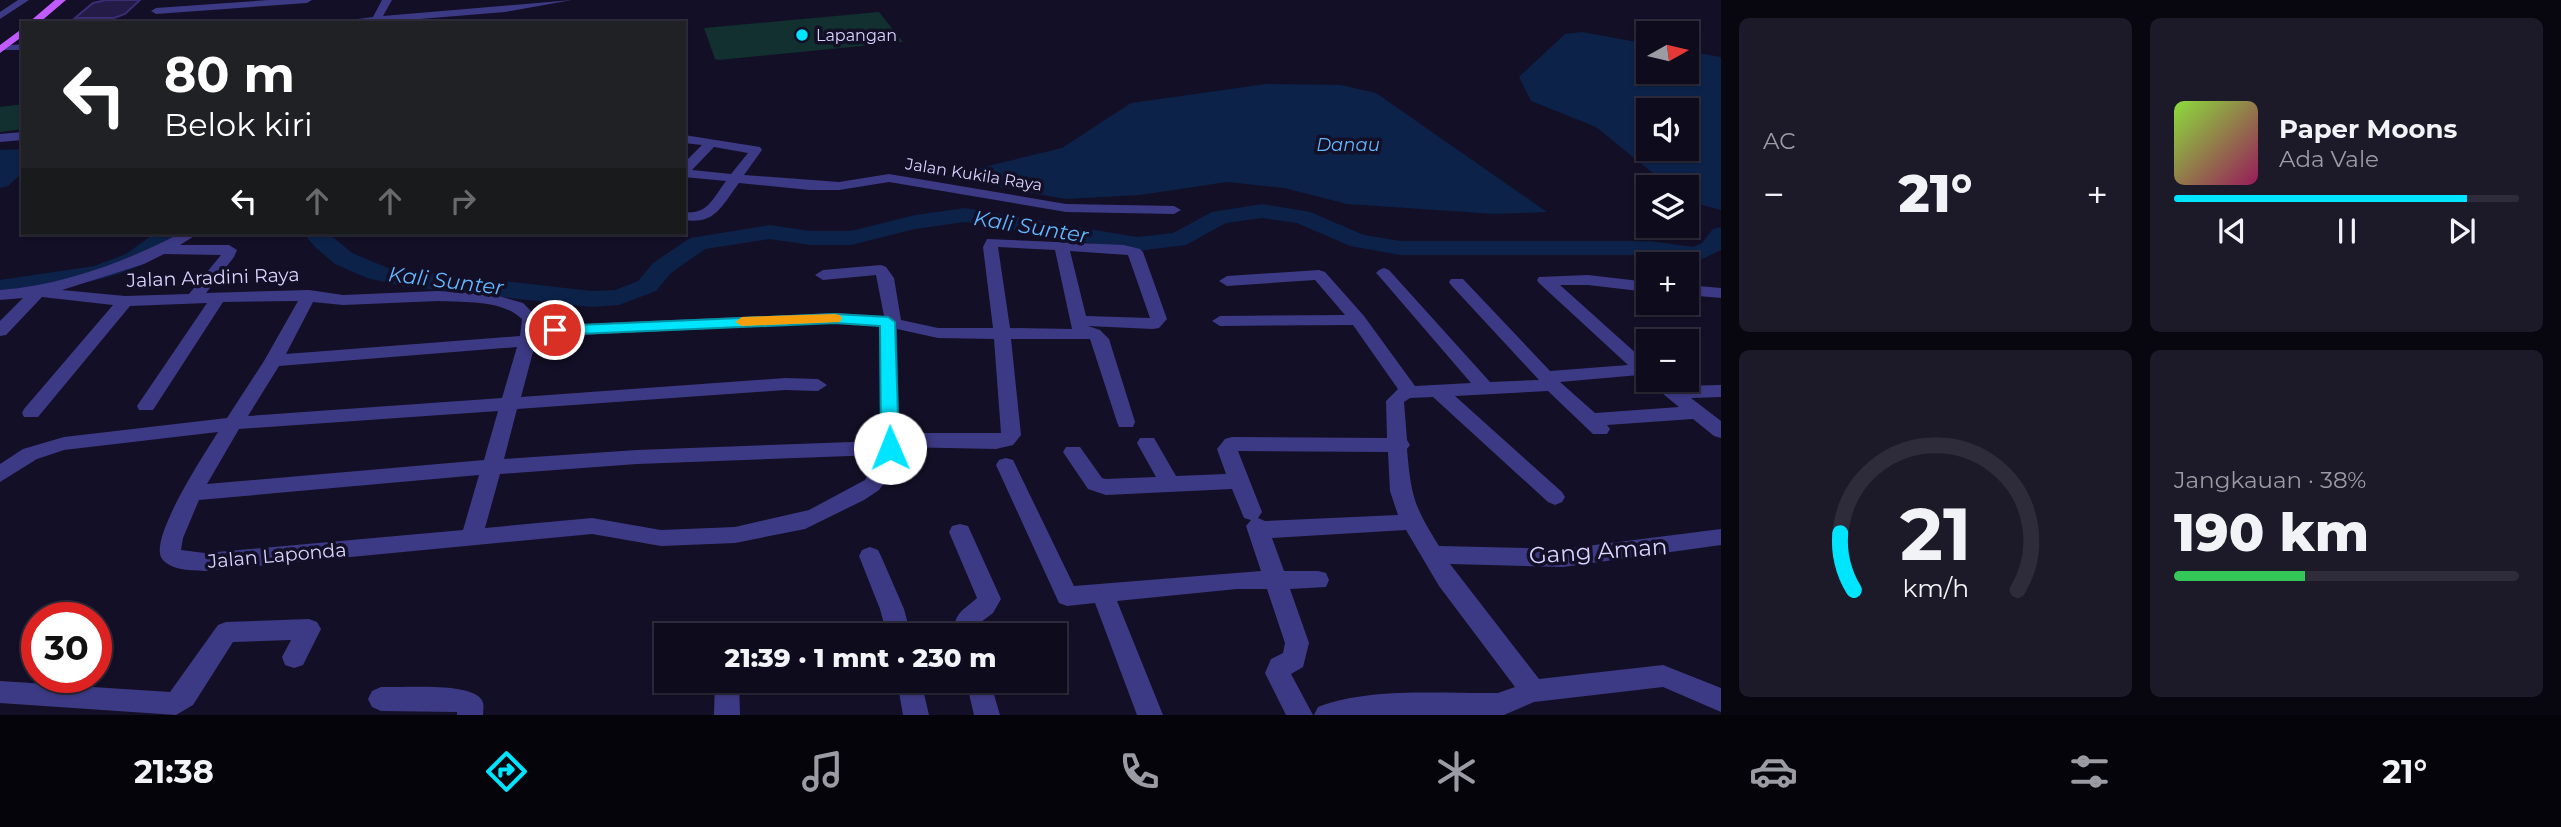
<!DOCTYPE html>
<html lang="id">
<head>
<meta charset="utf-8">
<style>
	:root { --surface:#0e0b1c; --page:#1c1929; --text:#f1f3f6; --muted:#9b9ba3; --line:#2e2b3b; --accent:#00e5ff }
	body { margin:0; font-family:Montserrat,sans-serif; background:var(--page); color:var(--text); height:100vh; display:flex; flex-direction:column; font-size:26px; white-space:nowrap }
	* { box-sizing:border-box; margin:0 }
	p { font-size:23px; color:var(--muted) }
	.icon { flex:none; width:38px; height:38px; fill:none; stroke:currentColor; stroke-width:2; stroke-linecap:round; stroke-linejoin:round }
	.map { position:relative; flex:1; overflow:hidden }
	.panel { display:flex; flex-direction:column; gap:18px; padding:18px; background:#08060f; width:840px }
	.panel>* { flex:none }
	.guide { position:absolute; left:21px; top:21px; width:665px; height:214px; border-radius:0px; box-shadow:0 2px 5px #0004,0 0 0 2px var(--line); background:#202124; color:#fff; overflow:hidden }
	.needle { width:46px; rotate:82deg }
	.buttons { position:absolute; left:1636px; top:21px; display:grid; gap:14px }
	.buttons a { display:grid; place-items:center; width:63px; height:63px; border-radius:0px; background:var(--surface); box-shadow:0 2px 5px #0004,0 0 0 2px var(--line); font-size:35px }
	.speed { position:absolute; left:21px; top:602px; display:flex; gap:14px; font-size:35px; font-weight:700; text-align:center }
	.speed>* { display:grid; place-content:center; width:91px; height:91px; border-radius:50%; background:var(--surface); box-shadow:0 2px 5px #0004,0 0 0 2px var(--line); line-height:1 }
	.speed .limit { border:10px solid #d22; background:#fff; color:#111 }
	.pin { position:absolute; display:grid; place-items:center; width:60px; height:60px; color:#fff; margin:-30px; border:4px solid #fff; border-radius:50%; box-shadow:0 2px 7px #0007 }
	.me { position:absolute; width:77px; margin:-38px; rotate:359deg; stroke-linejoin:round; filter:drop-shadow(0 0 5px #0008) }
	.turn { display:flex; align-items:center; gap:24px; height:147px; padding:0 28px; font-size:32px }
	.turn .icon { width:91px; height:91px; stroke-width:2.5 }
	.turn b { display:block; font-size:49px; line-height:60px }
	.lanes { display:flex; align-items:center; height:66px; padding:0 28px; background:#0003; justify-content:center; gap:35px; direction:ltr }
	.lanes .off { opacity:.35 }
	.big { font-size:52px; font-weight:800; line-height:1.1 }
	.panel .card { flex:1; display:flex; flex-direction:column; justify-content:center; gap:10px; min-width:0; padding:0 24px; border-radius:10px; background:var(--page) }
	.panel .dial { align-items:center; gap:0 }
	.dial svg { height:182px; overflow:visible; fill:none; stroke:var(--line); stroke-width:7; stroke-linecap:round; text-anchor:middle }
	.dial text { fill:var(--text); stroke:none }
	.song { display:flex; align-items:center; gap:21px }
	.cover { width:84px; height:84px; border-radius:10px; background:linear-gradient(135deg,hsl(90 70% 55%),hsl(330 70% 35%)) }
	.played { height:7px; border-radius:4px; background:linear-gradient(90deg,var(--accent) 85%,var(--line) 85%) }
	.keys { display:flex; justify-content:space-around; direction:ltr }
	.heat { display:flex; justify-content:space-between; align-items:center; font-size:38px; direction:ltr }
	.charge { height:10px; border-radius:5px; background:linear-gradient(90deg,#34c759 38%,var(--line) 0) }
	.panel .tiles { flex:1; display:grid; gap:18px; grid-template-columns:repeat(2,1fr) }
	.trip { position:absolute; left:654px; top:623px; width:413px; height:70px; border-radius:0px; background:var(--surface); box-shadow:0 2px 5px #0004,0 0 0 2px var(--line); font-weight:800; line-height:70px; text-align:center }
	.tabs { display:flex; height:112px; justify-content:space-around; align-items:center; background:#06040b; color:var(--muted) }
	.tabs .icon { width:49px; height:49px }
	.tabs .active { color:var(--accent) }
	.tabs b { font-size:32px; color:var(--text) }
	main { display:flex; flex:1; min-height:0 }
	.map>svg:first-child { display:block }
	.green { fill:#12302f }
	.water { fill:#0c2248; fill-rule:evenodd }
	.lines { fill:none; stroke-linecap:round; stroke-linejoin:round }
	.river { fill:#0c2248; fill-rule:evenodd }
	.building { fill:#241b47; stroke:#3b2d73; stroke-width:2 }
	.minor { fill:#3d3a85; fill-rule:evenodd }
	.major { fill:#c25bff; fill-rule:evenodd }
	.route { fill:#00e5ff; stroke:#0095a6; stroke-width:2 }
	.slow { fill:#f59e0b }
	.poi-dot { fill:#00e5ff; stroke:#130f26; stroke-width:2.5 }
	.labels { text-anchor:middle; stroke-width:7; stroke-linejoin:round; paint-order:stroke }
	.far-poi-label { font-size:16px; fill:#d9d4ff; stroke:#130f26; text-anchor:start }
	.far-street-label { font-size:16px; fill:#d9d4ff; stroke:#130f26 }
	.far-water-label { font-size:18px; font-style:italic; fill:#62b6ff; stroke:#130f26 }
	.street-label { font-size:19px; fill:#d9d4ff; stroke:#130f26 }
	.water-label { font-size:21px; font-style:italic; fill:#62b6ff; stroke:#130f26 }
	.near-street-label { font-size:23px; fill:#d9d4ff; stroke:#130f26 }
</style>
</head>
<body>
<main>
<div class="map">
<svg width="1721" height="715" viewBox="0 0 1721 715">
	<rect width="100%" height="100%" fill="#130f26"/>
	<path class="green" d="M879 12 903 42 719 60 715 59 704 28Z
		M23 104V129L0 132V107Z"/>
	<path class="water" d="M1582 32 1648 44V72H1687V51L1721 57V210L1687 201V187H1670L1596 127 1531 101 1519 77 1565 34ZM1648 110H1687V149H1648Z
		M1266 84 1341 85 1376 93 1547 212 1495 214 1347 204 1284 188 1227 182 1140 195 1066 199 942 177 1062 148 1131 103Z
		M23 149V172L8 186 0 188V150Z"/>
	<g class="lines">
		<path class="river" d="M1262 204 1310 212 1364 235 1401 241H1650L1693 247 1702 243 1713 229 1721 227V250L1696 262 1650 255H1401L1350 246 1297 223 1262 218 1226 223 1186 245 1137 251 965 222 915 229 851 245H810L770 239 705 249 671 273 656 291 619 305 592 307 401 286 367 278 335 264 316 248 303 233H328L352 253 388 268 592 291 615 290 638 281 653 263 690 238 770 225 810 231H851L915 215 965 208 1137 237 1173 233 1212 212Z
			M155 233H182C148 282 54 287 0 296V280L94 266 126 254Z"/>
	</g>
	<path class="building" d="M106 0H140L125 14 114 18H75L93 3Z"/>
	<g class="lines">
		<path class="minor" d="M18 0H29L0 19V12Z
			M269 0H312L307 3 156 14 151 11 156 8Z
			M382 0H392L383 16 572 0 505 12 371 23H327L373 17Z
			M23 44V50H0V46Z
			M23 132V140L0 142V134Z
			M684 135 760 147 762 150 744 175 839 182 889 174 1066 204 1174 206 1181 210 1174 214 1066 212 889 182 839 190H810L739 183C722 205 716 225 684 220V212C708 215 713 198 726 181L684 177V163L702 145 684 143ZM714 147 748 153 731 174 692 170Z
			M181 233H199L180 245H229L237 250 234 257 206 293 309 290 343 295 438 291 495 295 523 303 538 318V326L835 313 884 316 876 275 823 280 815 275 823 270 881 265 886 267 894 278 901 320 938 328H993L983 247 987 239 1124 245 1140 249 1143 252 1167 319 1159 328 1153 329 1088 326 1100 330 1109 339 1135 422 1133 427H1119L1117 422 1090 339H1011L1021 435 1013 445 996 449 900 447 888 478 879 490 864 500 805 529 735 543 661 546 592 534 205 571C192 570 173 571 163 560 145 543 207 450 218 432L64 450 37 459 0 482V464L23 449 64 437 227 418 264 361 298 301 223 302 153 410H139L137 406 207 303 130 306 38 417H24L22 413 24 409 113 305 42 297 6 335 0 336V321L23 298 0 300V290C64 285 125 262 181 233ZM998 247 1055 250 1072 329 1010 328ZM1070 251 1128 255 1150 318 1086 316ZM164 254 221 255 189 294 125 296 62 290 144 264ZM438 301C466 303 500 299 522 319L520 336 286 354 313 302 343 305ZM835 323 880 325V441L637 450 504 459 517 409 785 390 818 391 827 385 818 379 785 378 521 397 537 337ZM897 329 938 338 994 339 1001 433H899ZM517 347 502 398 248 416 279 366ZM498 411 484 460 207 484 239 429ZM877 455 865 480 809 510 735 527 661 530 592 518 485 528 500 474 637 464ZM479 475 463 530 205 553 181 550 183 538 199 500Z
			M1384 268 1389 270 1490 382 1539 380 1451 285 1449 282 1451 279H1463L1550 371 1628 365 1539 283 1537 280 1539 277 1588 275 1648 282V292L1588 285H1560L1648 364V379L1639 375 1560 382 1595 413 1679 407 1651 384 1648 380V379L1668 380 1676 386 1721 385V397L1691 398 1721 421V438L1714 436 1693 419 1607 425 1610 429 1607 434H1593L1548 391 1455 396 1562 492 1565 497 1562 502 1555 505 1548 502 1433 397 1410 398 1404 402 1407 440 1410 445 1407 449C1411 496 1414 506 1439 546L1563 549 1721 529V545L1563 567 1450 564 1539 679 1663 665 1721 688V712L1663 687 1534 702 1504 715H1314L1318 707C1370 687 1443 694 1498 693L1515 687 1439 586 1406 530 1272 538 1284 571H1318L1326 573 1329 580 1326 587 1290 589 1309 643 1303 667 1291 674 1313 715H1286L1265 673 1271 659 1283 653 1285 643 1267 589H1237L1117 601 1163 715H1137L1095 603 1067 606 1059 603 996 465 999 460 1006 458 1013 460 1074 586 1261 571 1246 526 1251 520 1244 518 1232 489 1106 495 1088 489 1063 452 1066 447H1080L1102 478 1106 479 1156 477 1137 443 1140 438H1154L1176 476 1226 474 1217 449 1225 439 1232 437 1387 438 1386 401 1398 389 1353 325 1220 326 1212 321 1220 316 1345 315 1315 280 1227 286 1219 281 1227 276 1319 270 1325 272 1364 316 1415 386 1471 383 1379 276 1376 273 1379 270ZM1238 451 1388 452 1390 491 1398 515 1265 521 1258 518 1262 512Z
			M1687 285 1721 288V298L1687 295Z
			M960 524 968 526 1001 599 993 613 977 625 978 635H954C953 614 962 611 977 598L949 532 952 526Z
			M870 547 878 550 881 556 904 609 911 635H887L880 609 859 556 862 550Z
			M309 619 317 622 321 629 303 665 294 668 285 665 282 657 291 640 233 642 193 705 176 715 0 703V681L170 692 218 625 226 622Z
			M715 681H739L740 715H714Z
			M897 681H921L929 715H903Z
			M966 681H990L1000 715H974Z
			M381 687C402 688 469 682 481 699 485 704 483 709 483 715H457V712L381 711 372 707 368 699 372 691Z"/>
		<path class="major" d="M55 0H66L39 23H28Z
			M23 28V36L0 53V45Z"/>
	</g>
	<path class="route" d="M835 314 888 317 895 322 899 448 896 453H884L881 448 880 326 835 323 555 335 548 330 555 326Z"/>
	<path class="slow" d="M834 314 840 315 842 318 840 322 742 326 735 322 742 317Z"/>
	<circle class="poi-dot" cx="802" cy="35" r="7"/>
	<g class="labels">
		<g class="far-poi-label">
			<text x="816" y="41">Lapangan</text>
		</g>
		<g class="far-street-label">
			<text transform="translate(974 174) rotate(9)" y="6">Jalan Kukila Raya</text>
		</g>
		<g class="far-water-label">
			<text x="1348" y="151">Danau</text>
		</g>
		<g class="street-label">
			<text transform="translate(213 277) rotate(-2)" y="7">Jalan Aradini Raya</text>
			<text transform="translate(277 555) rotate(-5)" y="7">Jalan Laponda</text>
		</g>
		<g class="water-label">
			<text transform="translate(1031 227) rotate(9)" y="7">Kali Sunter</text>
			<text transform="translate(446 281) rotate(7)" y="7">Kali Sunter</text>
		</g>
		<g class="near-street-label">
			<text transform="translate(1598 551) rotate(-4)" y="8">Gang Aman</text>
		</g>
	</g>
</svg>
<div class="buttons">
<a><svg class="needle" viewBox="-14 -14 28 28"><path d="M0-13l5 13h-10z" fill="#e53935"/><path d="M0 13l5-13h-10z" fill="#9b9ba3"/></svg></a>
<a><svg class="icon" aria-label="sound" viewBox="0 0 24 24"><path d="M4 9h4l5-4v14l-5-4H4zM17 9q2 3 0 6"/></svg></a>
<a><svg class="icon" aria-label="layers" viewBox="0 0 24 24"><path d="M12 4l9 5-9 5-9-5zM3 14l9 5 9-5"/></svg></a>
<a>+</a>
<a>−</a>
</div>
<div class="speed"><div class="limit">30</div></div>
<div class="pin" style="left:555px;top:330px;background:#d93025"><svg class="icon" aria-label="arrive" viewBox="0 0 24 24"><path d="M6 21V4h12l-3 4 3 4H6"/></svg></div>
<svg class="me" style="left:890px;top:448px" viewBox="-20 -20 40 40"><circle r="19" fill="#fff"/><path d="M0-13L10 11 0 6-10 11z" fill="#00e5ff"/></svg>
<div class="trip">21:39 · 1 mnt · 230 m</div>
<div class="guide">
<div class="turn"><svg class="icon" aria-label="left" viewBox="0 0 24 24"><path d="M17 20v-9H6M10 6l-5 5 5 5"/></svg><div><b>80 m</b>Belok kiri</div></div>
<div class="lanes"><svg class="icon" aria-label="left" viewBox="0 0 24 24"><path d="M17 20v-9H6M10 6l-5 5 5 5"/></svg><svg class="icon off" aria-label="ahead" viewBox="0 0 24 24"><path d="M12 20V5M6 11l6-6 6 6"/></svg><svg class="icon off" aria-label="ahead" viewBox="0 0 24 24"><path d="M12 20V5M6 11l6-6 6 6"/></svg><svg class="icon off" aria-label="right" viewBox="0 0 24 24"><path d="M7 20v-9h11M14 6l5 5-5 5"/></svg></div>
</div>
</div>
<section class="panel">
<div class="tiles">
<div class="card"><p>AC</p>
<div class="heat"><a>−</a><b class="big">21°</b><a>+</a></div>
</div>
<div class="card">
<div class="song"><i class="cover"></i><div><b>Paper Moons</b><p>Ada Vale</p></div></div>
<div class="played"></div>
<div class="keys"><svg class="icon" aria-label="previous" viewBox="0 0 24 24"><path d="M18 5L8 12l10 7zM5 5v14"/></svg><svg class="icon" aria-label="pause" viewBox="0 0 24 24"><path d="M8 5v14M16 5v14"/></svg><svg class="icon" aria-label="next" viewBox="0 0 24 24"><path d="M6 5l10 7-10 7zM19 5v14"/></svg></div>
</div>
<div class="card dial"><svg viewBox="0 0 100 80">
<path d="M14 69A42 42 0 1 1 86 69"/>
<path d="M14 69A42 42 0 0 1 8 44" stroke="#00e5ff"/>
<text x="50" y="56" font-size="32" font-weight="700">21</text>
<text x="50" y="72" font-size="11">km/h</text>
</svg></div>
<div class="card"><p>Jangkauan · 38%</p><b class="big">190 km</b><div class="charge"></div></div>
</div>
</section>
</main>
<nav class="tabs">
<b>21:38</b>
<svg class="icon active" aria-label="directions" viewBox="0 0 24 24"><path d="M12 3l9 9-9 9-9-9zM9 14v-3h6M13 9l2 2-2 2"/></svg>
<svg class="icon" aria-label="music" viewBox="0 0 24 24"><path d="M9 18V5l10-2v13"/><circle cx="6" cy="18" r="3"/><circle cx="16" cy="16" r="3"/></svg>
<svg class="icon" aria-label="phone" viewBox="0 0 24 24"><path d="M5 4h4l2 5-3 2q2 4 5 5l2-3 5 2v4C11 20 4 13 5 4z"/></svg>
<svg class="icon" aria-label="climate" viewBox="0 0 24 24"><path d="M12 3v18M4 7l16 10M4 17L20 7"/></svg>
<svg class="icon" aria-label="car" viewBox="0 0 24 24"><path d="M5 17H2v-5l4-1 3-4h7l3 4 3 1v5h-3M9 17h6M6 11h13"/><circle cx="7" cy="17" r="2"/><circle cx="17" cy="17" r="2"/></svg>
<svg class="icon" aria-label="filters" viewBox="0 0 24 24"><path d="M4 7h16M4 17h16"/><circle cx="9" cy="7" r="2"/><circle cx="15" cy="17" r="2"/></svg>
<b>21°</b>
</nav>
</body>
</html>
